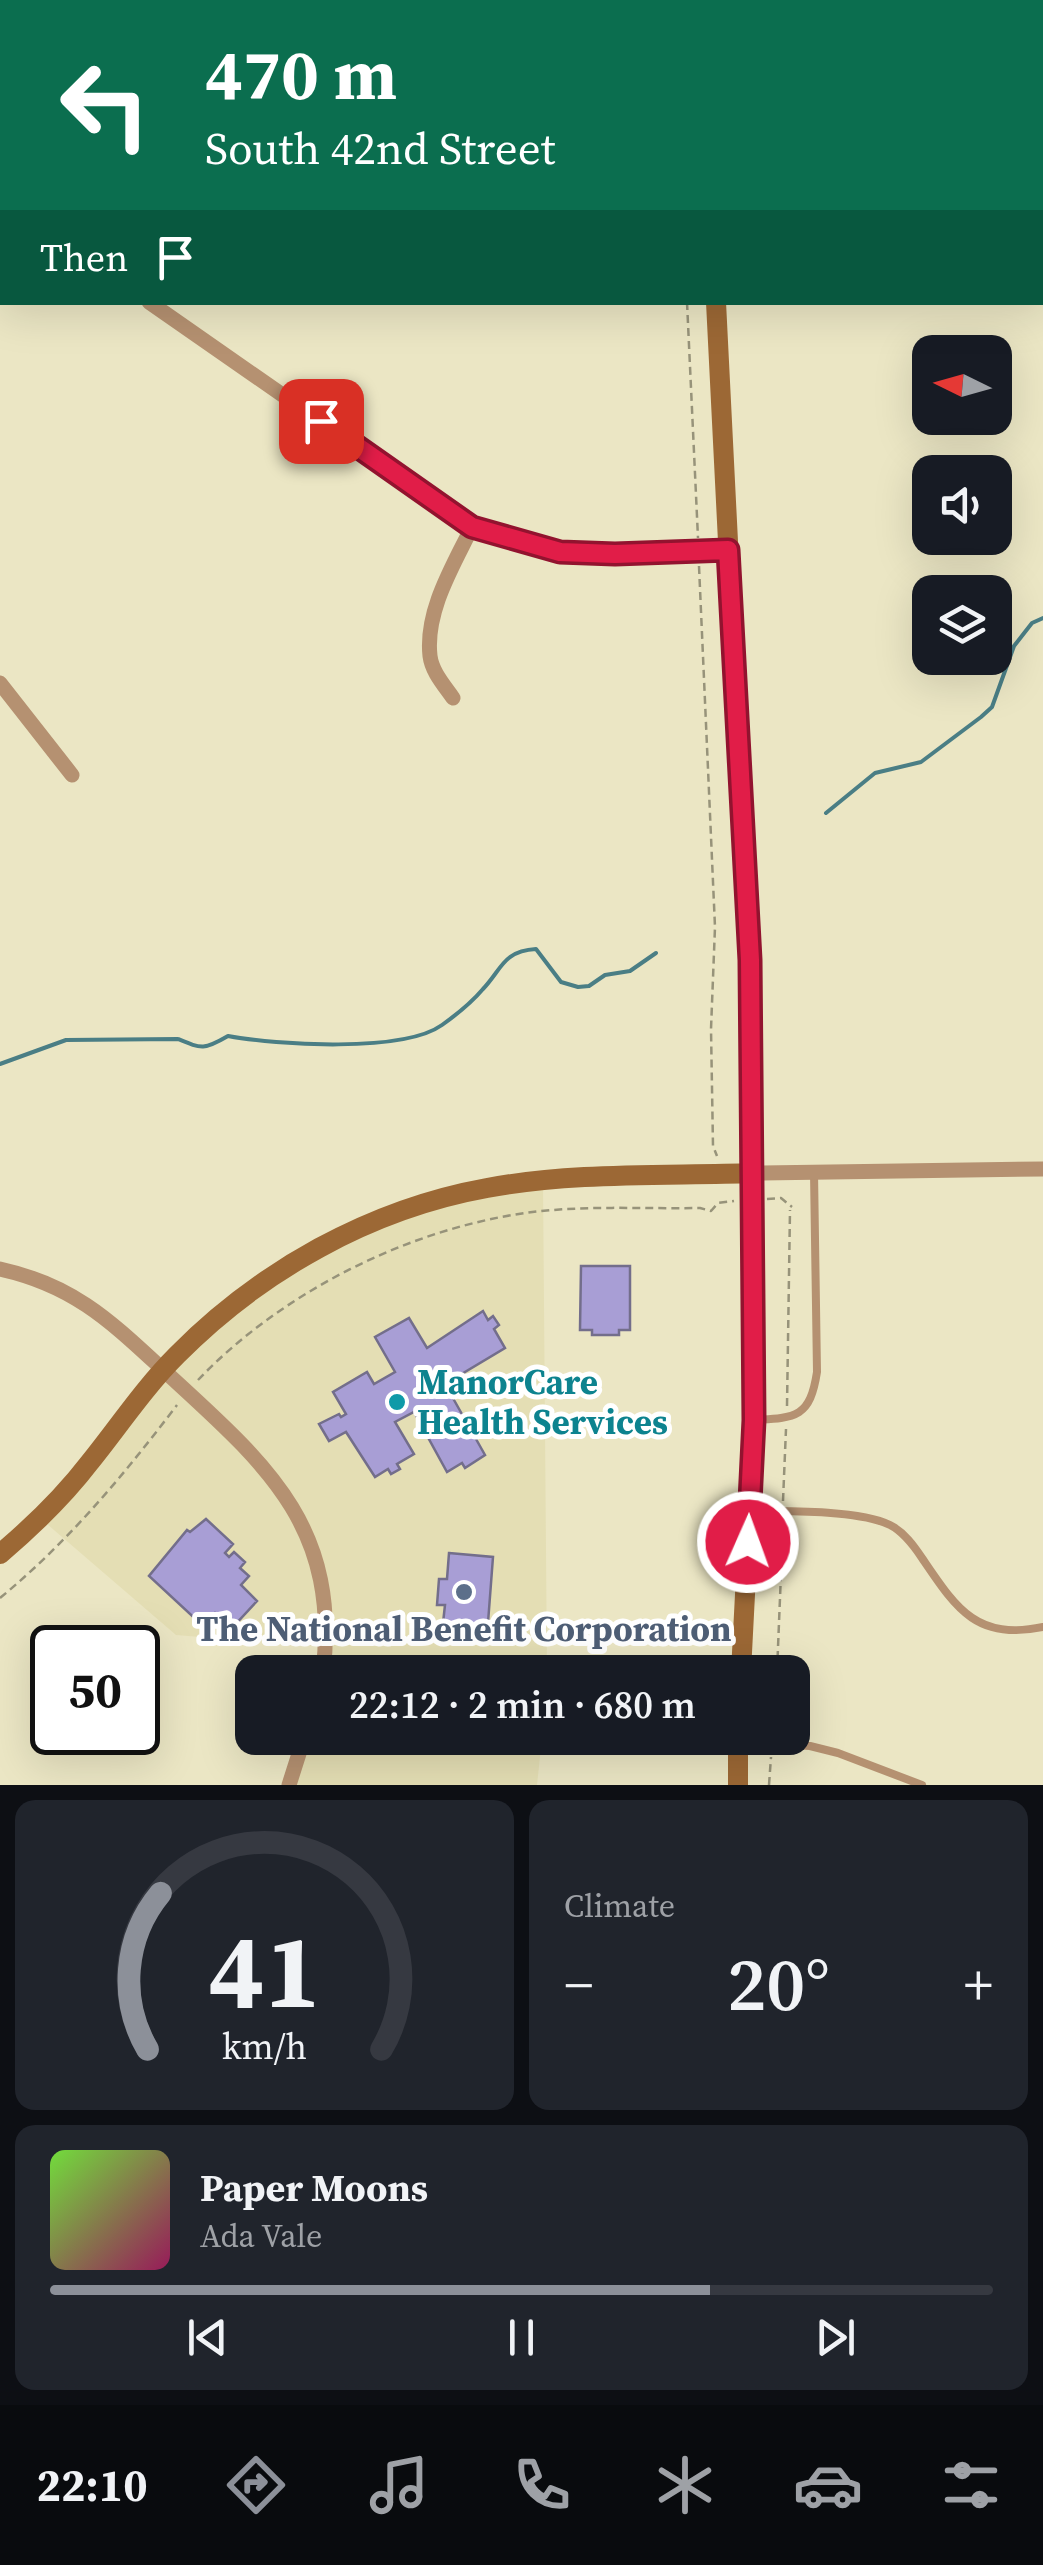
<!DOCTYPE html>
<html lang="en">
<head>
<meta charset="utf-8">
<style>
	:root { --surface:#171b24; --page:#20242c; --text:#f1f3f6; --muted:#9ea1a6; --line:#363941; --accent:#8c9099 }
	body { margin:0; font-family:"Source Serif 4",serif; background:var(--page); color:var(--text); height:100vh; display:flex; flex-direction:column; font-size:38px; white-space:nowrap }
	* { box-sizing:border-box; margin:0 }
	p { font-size:32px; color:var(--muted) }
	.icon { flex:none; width:55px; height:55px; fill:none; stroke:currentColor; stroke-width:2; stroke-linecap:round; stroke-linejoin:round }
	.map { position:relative; height:1785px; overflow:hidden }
	.drawer { display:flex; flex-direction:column; gap:15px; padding:15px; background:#0d0f14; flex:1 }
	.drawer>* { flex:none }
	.top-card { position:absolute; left:0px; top:0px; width:1045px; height:305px; box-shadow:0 10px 40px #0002; background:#0b6e4f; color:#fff; overflow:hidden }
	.needle { width:65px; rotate:275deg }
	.controls { position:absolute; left:912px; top:335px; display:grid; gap:20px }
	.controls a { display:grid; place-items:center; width:100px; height:100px; border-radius:20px; background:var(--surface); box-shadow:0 10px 40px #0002; font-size:50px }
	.speed { position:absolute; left:30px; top:1625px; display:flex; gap:20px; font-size:50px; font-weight:700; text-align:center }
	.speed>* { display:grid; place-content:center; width:130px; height:130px; border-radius:50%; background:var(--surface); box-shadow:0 10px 40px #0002; line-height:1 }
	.speed .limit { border:5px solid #111; border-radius:15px; background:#fff; color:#111 }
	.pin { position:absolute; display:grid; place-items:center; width:85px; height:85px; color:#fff; margin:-42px; border-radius:20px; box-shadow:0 5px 15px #0006 }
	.me { position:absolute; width:110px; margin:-55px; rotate:2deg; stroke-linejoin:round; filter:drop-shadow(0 0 8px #0008) }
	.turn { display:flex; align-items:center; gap:35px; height:210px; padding:0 40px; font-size:45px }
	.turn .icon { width:130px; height:130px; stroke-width:2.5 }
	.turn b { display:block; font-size:70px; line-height:85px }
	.then { display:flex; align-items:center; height:95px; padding:0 40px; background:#0003; gap:20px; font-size:38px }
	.big { font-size:75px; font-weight:600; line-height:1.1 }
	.drawer .widget { flex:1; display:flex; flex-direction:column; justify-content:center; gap:15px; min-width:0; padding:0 35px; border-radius:20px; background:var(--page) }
	.drawer .dial { align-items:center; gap:0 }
	.dial svg { height:260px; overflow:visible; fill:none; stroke:var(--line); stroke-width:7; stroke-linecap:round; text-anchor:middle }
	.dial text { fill:var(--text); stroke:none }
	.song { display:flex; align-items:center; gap:30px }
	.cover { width:120px; height:120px; border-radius:15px; background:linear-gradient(135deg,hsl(100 70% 55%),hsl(330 70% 35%)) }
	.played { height:10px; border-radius:5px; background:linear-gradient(90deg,var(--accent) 70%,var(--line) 70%) }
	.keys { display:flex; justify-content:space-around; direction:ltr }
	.heat { display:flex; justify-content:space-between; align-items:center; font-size:55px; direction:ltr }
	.drawer .tiles { flex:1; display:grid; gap:15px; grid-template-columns:1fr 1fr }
	.widget:last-child { grid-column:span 2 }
	.trip { position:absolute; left:235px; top:1655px; width:575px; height:100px; border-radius:20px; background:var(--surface); box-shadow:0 10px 40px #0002; font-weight:600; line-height:100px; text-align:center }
	.tabs { display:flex; height:160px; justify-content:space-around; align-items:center; background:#090b0e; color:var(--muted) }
	.tabs .icon { width:70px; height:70px }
	.tabs .current { color:var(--accent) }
	.tabs b { font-size:45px; color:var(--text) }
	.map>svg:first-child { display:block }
	.built { fill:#e4deb4 }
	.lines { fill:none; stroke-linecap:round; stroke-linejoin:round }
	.stream { stroke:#4a7e85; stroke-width:4 }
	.building { fill:#a89ed5; stroke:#736e8b; stroke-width:2.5 }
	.path { stroke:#97937a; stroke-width:2.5; stroke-dasharray:8 5; stroke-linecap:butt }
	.lane { stroke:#b59171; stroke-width:8 }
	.street { stroke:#b59171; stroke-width:15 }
	.secondary { stroke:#9c6835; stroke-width:20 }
	.route-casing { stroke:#92132f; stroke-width:25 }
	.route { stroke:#e11d48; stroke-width:18 }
	.culture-dot { fill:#0f9aa8; stroke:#fff; stroke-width:4 }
	.service-dot { fill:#5c6f8a; stroke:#fff; stroke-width:4 }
	.labels { text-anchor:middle; stroke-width:10; stroke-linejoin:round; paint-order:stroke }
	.culture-label { font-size:35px; font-weight:bold; fill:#0d838f; stroke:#fff; text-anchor:start }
	.service-label { font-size:35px; font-weight:bold; fill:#4e5e75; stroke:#fff }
</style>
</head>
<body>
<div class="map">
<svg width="1043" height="1785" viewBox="0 0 1043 1785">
	<rect width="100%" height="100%" fill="#ebe6c4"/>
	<path class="built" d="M543 1182 547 1672H323L326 1647 176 1635 40 1518 178 1354 359 1228Z
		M304 1738H542L537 1785H289Z"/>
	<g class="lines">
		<path class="stream" d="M826 813 875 773 921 762 981 717 992 707 1014 646 1032 623 1043 618
			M0 1064 66 1040 178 1039C202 1049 204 1050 228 1036 276 1045 403 1053 442 1025 456 1015 472 1002 483 989 502 969 503 951 536 949L561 982 578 987 589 986 605 975 630 971 656 953"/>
	</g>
	<path class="building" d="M581 1266H630V1330H619V1335H592V1330H580Z
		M483 1311 488 1320 493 1316 499 1325 494 1329 505 1348 445 1384 485 1455 465 1468 462 1463 447 1472 414 1412 395 1422 414 1454 397 1464 400 1469 391 1474 388 1469 375 1477 346 1432 329 1441 319 1424 339 1414 341 1417 346 1414 333 1392 367 1372 374 1384 395 1372 375 1337 409 1318 427 1348Z
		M206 1519 233 1544 225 1553 229 1557 234 1552 245 1562 240 1568 249 1576 241 1585 257 1601 232 1628 215 1613 203 1626 149 1576 187 1530 190 1532Z
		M449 1553 493 1557 487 1636 442 1632 445 1605H437L439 1579H447Z"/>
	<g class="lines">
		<path class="path" d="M673 0V2
			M687 302 698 538
			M699 566 715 927 711 1029 713 1146 717 1156
			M767 1199 781 1198 792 1207
			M198 1380C281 1293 406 1230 525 1213 582 1205 643 1209 700 1208L711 1211 718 1203 734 1201
			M787 1406 790 1210
			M783 1501 786 1429
			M0 1598C69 1541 123 1476 177 1405
			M777 1672 783 1524
			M769 1785 771 1757"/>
		<path class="lane" d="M754 1420C797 1418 810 1417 817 1372L814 1172
			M754 1511C788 1511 860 1510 890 1525 904 1532 914 1546 922 1558 956 1608 976 1641 1043 1627
			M742 1742 810 1746 838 1753 922 1785"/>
		<path class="street" d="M48 2V0
			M1042 228H1043
			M0 251 2 252
			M149 302 472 527 561 552 615 554 728 550
			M0 683 72 775
			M453 698C444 685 432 672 430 656 425 611 453 566 472 527
			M753 1173 1043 1169
			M0 1269C78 1286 115 1326 171 1377 268 1466 340 1528 323 1672
			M289 1785 304 1738"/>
		<path class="secondary" d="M701 0V2
			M716 302 749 961 754 1420 741 1672
			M0 1554C33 1526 64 1496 90 1462 119 1426 144 1388 177 1355 260 1271 370 1209 487 1188 573 1172 665 1176 753 1173
			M738 1738V1785"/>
	</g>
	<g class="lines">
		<defs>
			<path id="route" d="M321 421 472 527 560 552 615 554 728 550 750 960 754 1420 748 1542"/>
		</defs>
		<use href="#route" class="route-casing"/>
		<use href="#route" class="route"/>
	</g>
	<circle class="culture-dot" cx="397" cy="1402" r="10"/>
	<circle class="service-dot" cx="464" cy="1592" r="10"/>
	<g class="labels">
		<g class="culture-label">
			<text x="417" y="1394">ManorCare<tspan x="417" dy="40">Health Services</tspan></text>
		</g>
		<g class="service-label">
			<text x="464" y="1641">The National Benefit Corporation</text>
		</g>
	</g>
</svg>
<div class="controls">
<a><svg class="needle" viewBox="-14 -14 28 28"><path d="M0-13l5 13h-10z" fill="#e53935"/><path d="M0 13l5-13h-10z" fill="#9ea1a6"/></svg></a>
<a><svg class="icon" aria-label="sound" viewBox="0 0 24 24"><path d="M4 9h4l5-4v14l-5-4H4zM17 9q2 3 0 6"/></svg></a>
<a><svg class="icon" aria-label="layers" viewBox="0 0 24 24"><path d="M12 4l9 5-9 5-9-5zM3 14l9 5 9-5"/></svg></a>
</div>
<div class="speed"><div class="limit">50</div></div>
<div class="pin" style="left:321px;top:421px;background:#d93025"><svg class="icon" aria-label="arrive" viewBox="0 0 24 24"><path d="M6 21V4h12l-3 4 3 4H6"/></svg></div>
<svg class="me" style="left:748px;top:1542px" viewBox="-20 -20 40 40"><circle r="17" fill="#e11d48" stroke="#fff" stroke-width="3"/><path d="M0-11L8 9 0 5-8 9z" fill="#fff"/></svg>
<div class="trip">22:12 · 2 min · 680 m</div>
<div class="top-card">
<div class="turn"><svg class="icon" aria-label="left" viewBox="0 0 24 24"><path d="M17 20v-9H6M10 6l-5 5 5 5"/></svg><div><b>470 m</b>South 42nd Street</div></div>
<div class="then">Then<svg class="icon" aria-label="arrive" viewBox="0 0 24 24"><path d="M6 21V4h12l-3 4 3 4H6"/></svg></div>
</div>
</div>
<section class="drawer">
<div class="tiles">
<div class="widget dial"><svg viewBox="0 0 100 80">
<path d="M14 69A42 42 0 1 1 86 69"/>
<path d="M14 69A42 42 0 0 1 18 21" stroke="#8c9099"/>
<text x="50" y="56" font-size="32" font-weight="700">41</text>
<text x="50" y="72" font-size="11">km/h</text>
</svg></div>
<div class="widget"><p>Climate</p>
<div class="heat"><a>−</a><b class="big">20°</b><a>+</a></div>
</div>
<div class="widget">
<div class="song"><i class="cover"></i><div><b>Paper Moons</b><p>Ada Vale</p></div></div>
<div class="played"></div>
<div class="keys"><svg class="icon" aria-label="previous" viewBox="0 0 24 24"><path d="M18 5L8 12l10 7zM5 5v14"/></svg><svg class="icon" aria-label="pause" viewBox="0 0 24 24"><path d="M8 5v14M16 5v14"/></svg><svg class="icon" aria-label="next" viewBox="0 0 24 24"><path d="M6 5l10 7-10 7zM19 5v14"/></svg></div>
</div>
</div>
</section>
<nav class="tabs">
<b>22:10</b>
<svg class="icon current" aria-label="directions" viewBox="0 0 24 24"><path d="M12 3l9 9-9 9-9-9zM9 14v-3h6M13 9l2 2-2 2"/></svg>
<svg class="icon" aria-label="music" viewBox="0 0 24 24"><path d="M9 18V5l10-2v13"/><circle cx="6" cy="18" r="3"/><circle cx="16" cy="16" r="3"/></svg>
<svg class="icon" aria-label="phone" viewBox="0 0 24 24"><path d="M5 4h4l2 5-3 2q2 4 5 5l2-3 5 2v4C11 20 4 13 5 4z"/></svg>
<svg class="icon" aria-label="climate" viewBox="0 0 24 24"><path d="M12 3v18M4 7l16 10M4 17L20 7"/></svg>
<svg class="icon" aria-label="car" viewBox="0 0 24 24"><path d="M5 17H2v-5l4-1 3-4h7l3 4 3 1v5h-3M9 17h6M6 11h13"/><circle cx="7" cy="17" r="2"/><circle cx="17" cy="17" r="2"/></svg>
<svg class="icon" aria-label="filters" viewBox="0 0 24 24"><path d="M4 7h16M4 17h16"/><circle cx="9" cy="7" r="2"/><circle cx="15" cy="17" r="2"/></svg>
</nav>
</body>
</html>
